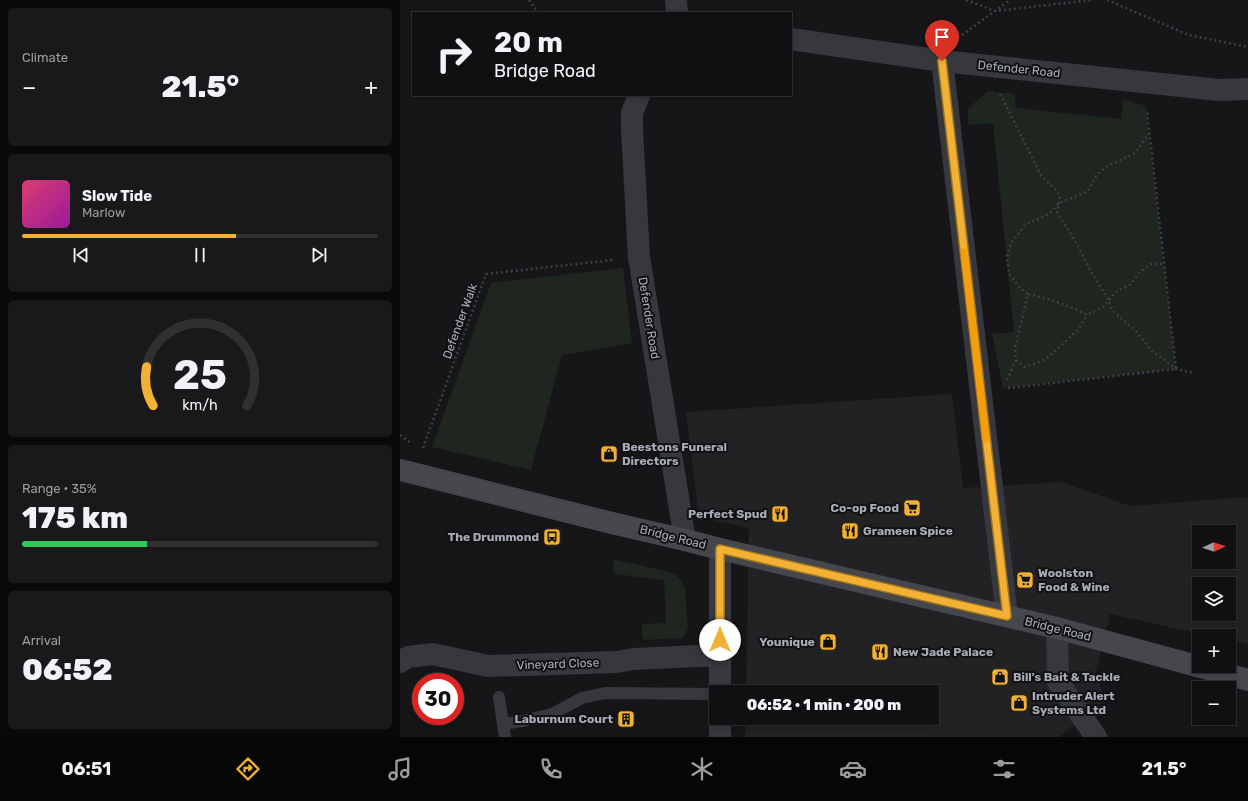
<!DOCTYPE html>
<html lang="en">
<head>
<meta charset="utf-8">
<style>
	:root { --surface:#101012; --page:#19191b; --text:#f1f3f6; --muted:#9c9d9f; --line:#303032; --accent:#f2b134 }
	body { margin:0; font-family:Rubik,sans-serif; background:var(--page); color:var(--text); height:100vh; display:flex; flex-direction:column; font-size:15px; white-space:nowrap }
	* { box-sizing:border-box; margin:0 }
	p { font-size:13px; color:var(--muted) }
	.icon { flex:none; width:22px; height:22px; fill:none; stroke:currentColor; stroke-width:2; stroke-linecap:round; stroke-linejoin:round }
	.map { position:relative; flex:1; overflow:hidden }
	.drawer { display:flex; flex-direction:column; gap:8px; padding:8px; background:#09090a; width:400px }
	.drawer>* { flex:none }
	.guide { position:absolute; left:12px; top:12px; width:380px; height:84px; border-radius:0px; box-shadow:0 2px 6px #0003,0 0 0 1px var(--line); background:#101012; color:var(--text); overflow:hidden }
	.needle { width:26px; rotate:86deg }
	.controls { position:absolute; left:792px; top:525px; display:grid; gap:8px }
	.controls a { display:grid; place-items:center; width:44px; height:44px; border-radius:0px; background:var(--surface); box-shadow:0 2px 6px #0003,0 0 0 1px var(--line); font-size:20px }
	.speed { position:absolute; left:12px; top:673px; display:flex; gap:8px; font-size:20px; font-weight:700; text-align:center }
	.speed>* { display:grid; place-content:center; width:52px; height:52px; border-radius:50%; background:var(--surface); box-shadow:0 2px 6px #0003,0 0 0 1px var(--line); line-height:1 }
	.speed .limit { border:6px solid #d22; background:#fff; color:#111 }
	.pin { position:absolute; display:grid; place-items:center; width:34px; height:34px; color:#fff; margin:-41px -17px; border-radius:50% 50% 50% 0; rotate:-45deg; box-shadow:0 0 4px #0007 }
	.pin .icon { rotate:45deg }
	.me { position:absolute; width:44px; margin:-22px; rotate:0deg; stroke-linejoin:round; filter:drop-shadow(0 0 3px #0008) }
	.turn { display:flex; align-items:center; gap:14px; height:84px; padding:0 16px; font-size:18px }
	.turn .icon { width:52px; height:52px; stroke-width:2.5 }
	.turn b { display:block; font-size:28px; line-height:34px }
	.big { font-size:30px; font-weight:800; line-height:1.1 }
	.drawer .widget { flex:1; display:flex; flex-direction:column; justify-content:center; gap:6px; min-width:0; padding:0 14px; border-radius:6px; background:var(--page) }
	.drawer .dial { align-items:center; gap:0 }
	.dial svg { height:104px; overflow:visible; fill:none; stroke:var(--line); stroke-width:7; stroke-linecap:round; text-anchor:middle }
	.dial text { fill:var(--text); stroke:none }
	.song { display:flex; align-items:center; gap:12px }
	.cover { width:48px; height:48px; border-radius:6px; background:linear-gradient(135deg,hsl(340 70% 55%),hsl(300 70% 35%)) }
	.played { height:4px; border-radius:2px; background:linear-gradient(90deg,var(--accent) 60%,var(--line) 60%) }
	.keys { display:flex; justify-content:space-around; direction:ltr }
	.heat { display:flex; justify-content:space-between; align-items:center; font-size:22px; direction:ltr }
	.charge { height:6px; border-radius:3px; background:linear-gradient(90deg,#34c759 35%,var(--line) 0) }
	.trip { position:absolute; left:309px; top:685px; width:230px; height:40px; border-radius:0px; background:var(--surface); box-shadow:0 2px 6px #0003,0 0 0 1px var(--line); font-weight:800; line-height:40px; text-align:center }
	.tabs { display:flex; height:64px; justify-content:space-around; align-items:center; background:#060607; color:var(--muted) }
	.tabs .icon { width:28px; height:28px }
	.tabs .selected { color:var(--accent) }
	.tabs b { font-size:18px; color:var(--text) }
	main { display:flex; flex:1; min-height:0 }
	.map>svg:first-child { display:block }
	.built { fill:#222225; fill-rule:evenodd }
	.green { fill:#1e261f }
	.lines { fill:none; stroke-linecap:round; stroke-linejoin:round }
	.path { stroke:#3d3f44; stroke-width:2.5; stroke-dasharray:2 3; stroke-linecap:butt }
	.lane { stroke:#37383d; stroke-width:12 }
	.street { stroke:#37383d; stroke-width:22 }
	.secondary { stroke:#45474d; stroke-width:22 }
	.route-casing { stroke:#9d7322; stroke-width:10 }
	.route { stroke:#f2b134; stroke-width:7 }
	.slow { stroke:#f59e0b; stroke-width:7 }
	.labels { text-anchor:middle; stroke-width:4; stroke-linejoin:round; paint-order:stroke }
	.street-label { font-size:12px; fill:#a8adb8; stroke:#111113 }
	.poi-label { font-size:12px; font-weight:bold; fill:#a8adb8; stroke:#111113; text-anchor:start }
</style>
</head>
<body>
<main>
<section class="drawer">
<div class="widget"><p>Climate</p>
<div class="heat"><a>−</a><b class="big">21.5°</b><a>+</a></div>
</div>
<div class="widget">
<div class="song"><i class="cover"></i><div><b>Slow Tide</b><p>Marlow</p></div></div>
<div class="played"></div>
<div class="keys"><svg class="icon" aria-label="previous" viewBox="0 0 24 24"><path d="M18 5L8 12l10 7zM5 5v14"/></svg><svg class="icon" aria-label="pause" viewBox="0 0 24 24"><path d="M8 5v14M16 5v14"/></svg><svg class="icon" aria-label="next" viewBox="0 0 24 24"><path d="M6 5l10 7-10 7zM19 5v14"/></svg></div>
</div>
<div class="widget dial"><svg viewBox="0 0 100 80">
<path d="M14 69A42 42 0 1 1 86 69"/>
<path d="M14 69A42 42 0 0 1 9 39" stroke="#f2b134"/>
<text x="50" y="56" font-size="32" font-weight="700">25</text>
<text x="50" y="72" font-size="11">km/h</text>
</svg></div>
<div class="widget"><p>Range · 35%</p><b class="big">175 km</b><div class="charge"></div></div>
<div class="widget"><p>Arrival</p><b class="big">06:52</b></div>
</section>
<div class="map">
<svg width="848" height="737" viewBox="0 0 848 737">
	<rect width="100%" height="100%" fill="#161618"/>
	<path class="built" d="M552 394 563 488 661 482 730 506 848 497V644L829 640V636H810L710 614 695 675 706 699 659 737H345L346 718H532V692H346L349 528 299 517 286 412ZM799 532H829V562H799ZM799 584H829V614H799Z"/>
	<path class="green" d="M587 91 615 94V108L721 119 723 99 746 106 776 369 603 388 592 334 614 332 593 123 568 125V109Z
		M223 268 232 343 162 355 131 470 32 447 91 283Z
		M213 559 274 573 281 580 285 588 288 628 283 638 244 640 242 635V624L266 623 264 580 214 574Z"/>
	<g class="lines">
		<path class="path" d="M129 0 138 13
			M566 0 595 11 692 0
			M707 0 789 35 848 47
			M562 35 610 0
			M600 94 642 177 655 189 660 196 657 212 677 244 691 272 709 300 712 310 737 332 750 349 776 369 794 373
			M628 294C649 299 668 305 687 315L703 307 716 292 731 284 740 272 751 264H764
			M616 360 625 367 645 360 678 330 687 315
			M607 380 616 360 615 348 628 294 621 289 609 274 607 257 611 243 626 224 649 214 659 203 688 191 696 176 706 167 735 153 749 134
			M608 388 776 369 747 110
			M0 435 12 444
			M23 448 86 274 213 260"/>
		<path class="lane" d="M99 697 103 724
			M105 737 103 724 123 721 152 714 182 698 205 693 316 694"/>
		<path class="street" d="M276 0 277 13
			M391 39 542 61 819 90 848 89
			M542 61 607 616
			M239 95 232 113V130L239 257 285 540
			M657 628 658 682 696 737
			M0 662 8 657 33 654 88 666 217 662 233 659 320 655
			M320 692V549
			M320 737V718"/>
		<path class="secondary" d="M0 470 212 523 285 540 320 549 657 628 848 680"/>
	</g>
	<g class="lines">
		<defs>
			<path id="route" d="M320 640V549L607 616 542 61"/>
		</defs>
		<use href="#route" class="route-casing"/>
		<use href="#route" class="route"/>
		<path class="slow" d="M564 252 586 439"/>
	</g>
	<defs>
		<symbol id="shop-square" viewBox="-11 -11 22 22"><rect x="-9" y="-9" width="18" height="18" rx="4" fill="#f2b134" stroke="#111113"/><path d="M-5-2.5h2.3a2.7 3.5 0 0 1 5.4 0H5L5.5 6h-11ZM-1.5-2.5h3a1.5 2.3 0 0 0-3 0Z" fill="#111"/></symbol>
		<symbol id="supermarket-square" viewBox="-11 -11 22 22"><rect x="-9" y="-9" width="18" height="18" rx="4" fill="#f2b134" stroke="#111113"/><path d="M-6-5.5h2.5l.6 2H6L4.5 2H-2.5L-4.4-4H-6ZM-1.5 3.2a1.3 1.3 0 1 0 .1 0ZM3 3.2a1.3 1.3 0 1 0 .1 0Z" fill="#111"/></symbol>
		<symbol id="restaurant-square" viewBox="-11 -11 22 22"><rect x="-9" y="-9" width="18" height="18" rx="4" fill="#f2b134" stroke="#111113"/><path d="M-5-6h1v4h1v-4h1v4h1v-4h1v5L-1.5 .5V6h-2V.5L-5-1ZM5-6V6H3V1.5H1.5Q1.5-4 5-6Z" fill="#111"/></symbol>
		<symbol id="bus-square" viewBox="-11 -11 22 22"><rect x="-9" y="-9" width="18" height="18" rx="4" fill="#f2b134" stroke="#111113"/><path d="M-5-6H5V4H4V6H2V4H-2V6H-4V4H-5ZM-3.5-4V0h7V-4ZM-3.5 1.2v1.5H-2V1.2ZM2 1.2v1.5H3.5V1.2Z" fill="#111"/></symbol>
		<symbol id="building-square" viewBox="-11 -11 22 22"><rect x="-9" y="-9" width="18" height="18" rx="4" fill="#f2b134" stroke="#111113"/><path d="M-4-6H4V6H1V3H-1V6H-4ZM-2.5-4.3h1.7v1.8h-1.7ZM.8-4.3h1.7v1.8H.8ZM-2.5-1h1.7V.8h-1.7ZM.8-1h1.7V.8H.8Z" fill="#111"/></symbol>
	</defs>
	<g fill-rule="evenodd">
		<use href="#shop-square" x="199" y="444" width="20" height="20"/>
		<use href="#supermarket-square" x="502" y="498" width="20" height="20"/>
		<use href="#restaurant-square" x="370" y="504" width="20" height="20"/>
		<use href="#restaurant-square" x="440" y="521" width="20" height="20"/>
		<use href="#bus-square" x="142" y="527" width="20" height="20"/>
		<use href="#supermarket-square" x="615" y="570" width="20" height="20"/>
		<use href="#shop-square" x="418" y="632" width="20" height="20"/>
		<use href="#restaurant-square" x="470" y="642" width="20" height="20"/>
		<use href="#shop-square" x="590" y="667" width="20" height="20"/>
		<use href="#shop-square" x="609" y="693" width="20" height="20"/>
		<use href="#building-square" x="216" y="709" width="20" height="20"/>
	</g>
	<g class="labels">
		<g class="street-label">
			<text transform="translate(619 69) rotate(6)" y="4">Defender Road</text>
			<text transform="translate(249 318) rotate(81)" y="4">Defender Road</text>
			<text transform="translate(60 321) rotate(-70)" y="4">Defender Walk</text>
			<text transform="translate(273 537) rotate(14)" y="4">Bridge Road</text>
			<text transform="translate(658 629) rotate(14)" y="4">Bridge Road</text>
			<text transform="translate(158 664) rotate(-2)" y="4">Vineyard Close</text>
		</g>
		<g class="poi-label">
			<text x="222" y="451">Beestons Funeral<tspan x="222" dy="14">Directors</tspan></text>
			<text x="499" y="512" text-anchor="end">Co-op Food</text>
			<text x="367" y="518" text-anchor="end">Perfect Spud</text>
			<text x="463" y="535">Grameen Spice</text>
			<text x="139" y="541" text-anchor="end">The Drummond</text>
			<text x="638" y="577">Woolston<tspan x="638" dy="14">Food &amp; Wine</tspan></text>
			<text x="415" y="646" text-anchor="end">Younique</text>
			<text x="493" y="656">New Jade Palace</text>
			<text x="613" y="681">Bill's Bait &amp; Tackle</text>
			<text x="632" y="700">Intruder Alert<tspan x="632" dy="14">Systems Ltd</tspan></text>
			<text x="213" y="723" text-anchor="end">Laburnum Court</text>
		</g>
	</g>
</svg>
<div class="controls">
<a><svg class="needle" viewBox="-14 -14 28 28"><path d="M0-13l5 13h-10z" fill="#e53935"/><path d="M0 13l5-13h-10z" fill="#9c9d9f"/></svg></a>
<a><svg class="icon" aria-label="layers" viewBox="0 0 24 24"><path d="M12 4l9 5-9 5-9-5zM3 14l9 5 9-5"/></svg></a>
<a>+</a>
<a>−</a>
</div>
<div class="speed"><div class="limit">30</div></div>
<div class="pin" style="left:542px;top:61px;background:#d93025"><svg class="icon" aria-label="arrive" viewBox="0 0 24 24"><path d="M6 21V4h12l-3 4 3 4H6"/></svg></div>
<svg class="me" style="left:320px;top:640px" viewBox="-20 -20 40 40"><circle r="19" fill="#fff"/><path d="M0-13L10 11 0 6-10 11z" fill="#f2b134"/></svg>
<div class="trip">06:52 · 1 min · 200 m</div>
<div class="guide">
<div class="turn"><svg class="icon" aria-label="right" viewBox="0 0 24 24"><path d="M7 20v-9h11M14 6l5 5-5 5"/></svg><div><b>20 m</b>Bridge Road</div></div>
</div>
</div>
</main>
<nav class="tabs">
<b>06:51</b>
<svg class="icon selected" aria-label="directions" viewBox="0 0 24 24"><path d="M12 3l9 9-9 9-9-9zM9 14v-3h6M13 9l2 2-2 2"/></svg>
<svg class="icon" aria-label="music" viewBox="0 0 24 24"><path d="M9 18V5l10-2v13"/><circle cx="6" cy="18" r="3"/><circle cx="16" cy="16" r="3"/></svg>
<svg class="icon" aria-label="phone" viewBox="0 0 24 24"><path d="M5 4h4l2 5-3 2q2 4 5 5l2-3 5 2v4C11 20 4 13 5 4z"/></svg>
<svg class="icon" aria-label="climate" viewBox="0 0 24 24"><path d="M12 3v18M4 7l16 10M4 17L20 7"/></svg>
<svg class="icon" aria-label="car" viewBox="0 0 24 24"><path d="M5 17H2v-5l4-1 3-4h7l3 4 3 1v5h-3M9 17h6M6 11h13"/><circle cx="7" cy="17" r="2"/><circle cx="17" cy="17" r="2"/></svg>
<svg class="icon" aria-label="filters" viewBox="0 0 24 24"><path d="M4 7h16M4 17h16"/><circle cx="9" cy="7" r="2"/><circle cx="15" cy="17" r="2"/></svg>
<b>21.5°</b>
</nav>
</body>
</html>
